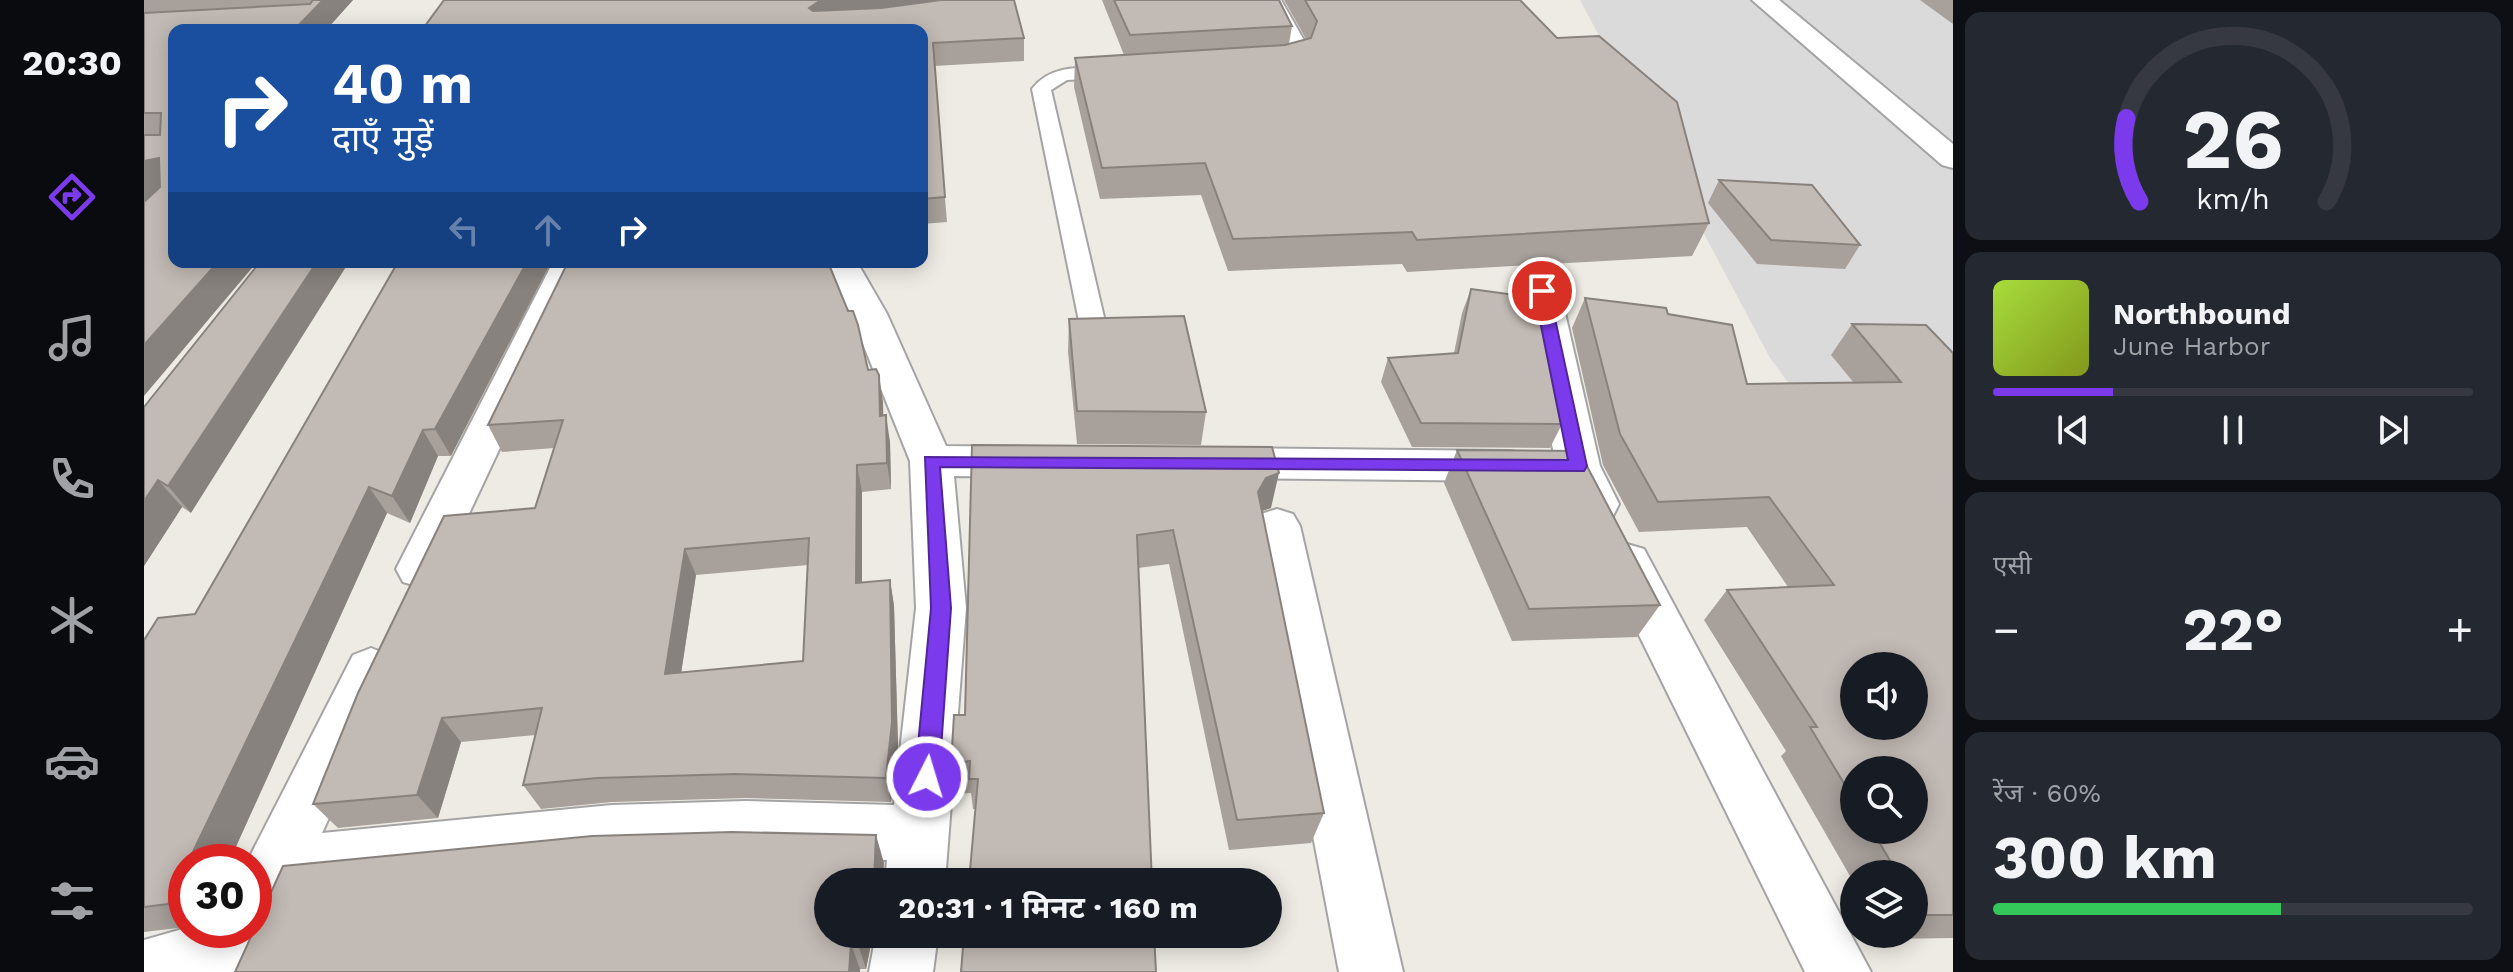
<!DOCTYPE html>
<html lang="hi">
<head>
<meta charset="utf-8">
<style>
	:root { --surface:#171b24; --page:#242831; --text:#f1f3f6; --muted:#9ea1a6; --line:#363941; --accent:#7c3aed }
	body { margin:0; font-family:"Work Sans","Noto Sans Devanagari",sans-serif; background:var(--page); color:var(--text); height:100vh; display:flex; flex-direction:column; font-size:30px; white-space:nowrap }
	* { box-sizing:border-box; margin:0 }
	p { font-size:26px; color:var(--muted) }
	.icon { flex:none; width:44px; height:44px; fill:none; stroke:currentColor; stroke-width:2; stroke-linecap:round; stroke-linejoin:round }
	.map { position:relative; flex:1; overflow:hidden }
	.side { display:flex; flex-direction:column; gap:12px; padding:12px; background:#0d0f14; width:560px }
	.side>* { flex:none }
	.hud { position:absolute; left:24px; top:24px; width:760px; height:244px; border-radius:16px; box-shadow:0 4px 20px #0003; background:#1a4fa0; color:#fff; overflow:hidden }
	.tools { position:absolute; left:1696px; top:652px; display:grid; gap:16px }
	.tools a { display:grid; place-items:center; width:88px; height:88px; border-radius:50%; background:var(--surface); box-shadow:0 4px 20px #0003; font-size:40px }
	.speed { position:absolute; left:24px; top:844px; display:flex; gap:16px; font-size:40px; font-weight:700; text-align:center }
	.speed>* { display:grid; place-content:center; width:104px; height:104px; border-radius:50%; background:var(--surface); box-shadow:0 4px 20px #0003; line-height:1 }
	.speed .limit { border:12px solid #d22; background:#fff; color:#111 }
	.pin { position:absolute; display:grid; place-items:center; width:68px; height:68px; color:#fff; margin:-34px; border:4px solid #fff; border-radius:50%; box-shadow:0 2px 8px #0007 }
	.me { position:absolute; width:88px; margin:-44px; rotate:5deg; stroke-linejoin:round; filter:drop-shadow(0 0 6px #0008) }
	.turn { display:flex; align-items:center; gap:28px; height:168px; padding:0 32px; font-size:36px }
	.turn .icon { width:104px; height:104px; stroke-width:2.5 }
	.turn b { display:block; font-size:56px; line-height:68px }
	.lanes { display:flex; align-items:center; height:76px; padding:0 32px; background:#0003; justify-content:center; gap:40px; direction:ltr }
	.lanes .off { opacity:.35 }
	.big { font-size:60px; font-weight:700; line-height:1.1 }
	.side .widget { flex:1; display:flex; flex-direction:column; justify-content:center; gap:12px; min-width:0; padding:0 28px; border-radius:16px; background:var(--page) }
	.side .dial { align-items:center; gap:0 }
	.dial svg { height:208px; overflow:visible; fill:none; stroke:var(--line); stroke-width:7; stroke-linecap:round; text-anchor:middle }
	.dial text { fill:var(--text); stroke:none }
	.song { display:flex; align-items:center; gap:24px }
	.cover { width:96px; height:96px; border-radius:12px; background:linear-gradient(135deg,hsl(80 70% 55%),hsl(70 70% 35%)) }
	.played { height:8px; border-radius:4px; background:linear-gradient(90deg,var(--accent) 25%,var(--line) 25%) }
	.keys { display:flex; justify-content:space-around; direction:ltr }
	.heat { display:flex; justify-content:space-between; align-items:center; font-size:44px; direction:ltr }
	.charge { height:12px; border-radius:6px; background:linear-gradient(90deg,#34c759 60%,var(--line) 0) }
	.trip { position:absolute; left:670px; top:868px; width:468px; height:80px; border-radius:40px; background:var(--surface); box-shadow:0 4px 20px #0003; font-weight:700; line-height:80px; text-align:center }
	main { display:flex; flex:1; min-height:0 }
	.tab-bar { display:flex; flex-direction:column; width:144px; justify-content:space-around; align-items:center; background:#090b0e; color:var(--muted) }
	.tab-bar .icon { width:56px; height:56px }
	.tab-bar .active { color:var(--accent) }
	.tab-bar b { font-size:36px; color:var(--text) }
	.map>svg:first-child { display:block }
	.residential { fill:#dbdada }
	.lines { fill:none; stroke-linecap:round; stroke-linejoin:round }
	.service-casing { stroke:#a4a4a4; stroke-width:4 }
	.minor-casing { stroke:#a4a4a4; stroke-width:4 }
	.service { fill:#fff; fill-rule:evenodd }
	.minor { fill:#fff; fill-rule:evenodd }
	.wall { fill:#a7a09b; fill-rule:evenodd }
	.shaded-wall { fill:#88827e }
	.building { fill:#c2bab4; stroke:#88827e; stroke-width:2; fill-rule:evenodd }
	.route { fill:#7c3aed; stroke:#51269a; stroke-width:2 }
</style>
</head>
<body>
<main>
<nav class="tab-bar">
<b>20:30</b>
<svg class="icon active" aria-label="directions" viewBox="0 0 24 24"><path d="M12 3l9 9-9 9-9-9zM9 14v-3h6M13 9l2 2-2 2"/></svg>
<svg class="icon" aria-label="music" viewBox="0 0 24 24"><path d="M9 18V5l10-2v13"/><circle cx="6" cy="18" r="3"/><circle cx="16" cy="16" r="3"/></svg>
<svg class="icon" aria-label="phone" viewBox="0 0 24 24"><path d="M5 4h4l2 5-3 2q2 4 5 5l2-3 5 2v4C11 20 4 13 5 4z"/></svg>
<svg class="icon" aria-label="climate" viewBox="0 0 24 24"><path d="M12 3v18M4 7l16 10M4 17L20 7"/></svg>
<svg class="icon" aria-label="car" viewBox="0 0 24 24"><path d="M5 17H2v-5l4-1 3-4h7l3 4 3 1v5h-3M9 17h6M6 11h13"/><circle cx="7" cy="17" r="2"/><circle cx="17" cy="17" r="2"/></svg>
<svg class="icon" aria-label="filters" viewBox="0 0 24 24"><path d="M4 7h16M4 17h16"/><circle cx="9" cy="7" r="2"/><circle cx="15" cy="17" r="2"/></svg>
</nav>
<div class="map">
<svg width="1809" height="972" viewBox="0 0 1809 972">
	<rect width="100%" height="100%" fill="#eeebe4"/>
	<path class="residential" d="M1436 0H1809V607L1626 358Z"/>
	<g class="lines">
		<defs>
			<path id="service" d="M1121 0H1137L1165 49 1161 64 1135 71 1126 66 1146 57 1147 49Z
				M971 67 978 69V77L923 80 907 90 962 326 949 334 936 326 888 89C907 63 942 68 971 67Z"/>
			<path id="minor" d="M1608 0H1635L1809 144V168L1798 165Z
				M409 262H443L293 582 276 587 259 582 252 569Z
				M679 262H713L743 314 802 446 887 447 902 451 909 462 902 473 887 477 810 476 822 608 801 882H741L743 860 602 857 468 861 151 893 132 935 125 938 127 943 118 965 102 972H0V940L42 928 110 930V862H103L209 655 227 648 245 655 253 670 178 833 468 805 602 801 750 805 772 608 766 461 707 314Z
				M1398 280 1411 283 1416 291 1456 466 1475 504 1469 516 1453 520 1437 516 1412 466 1380 291 1385 283Z
				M1072 448 1367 451 1382 455 1389 466 1382 477 1367 481 1072 478 1057 474 1050 463 1057 452Z
				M1133 509 1149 514 1156 526 1259 972H1195L1110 526 1117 514Z
				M1483 544 1500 549 1727 972H1661L1459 562 1466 549Z
				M732 934H794L789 972H725Z"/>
		</defs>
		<use href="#service" class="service-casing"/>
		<use href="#minor" class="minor-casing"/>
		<use href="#service" class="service"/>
		<use href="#minor" class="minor"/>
	</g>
	<path class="wall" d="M0 0H209L182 30H30V262L0 201Z
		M958 0H1135L1148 26 1145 44 1162 39 1140 0H1376L1565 223 1548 256 1263 272 1258 264 1084 271 1057 195 956 199 930 87 931 58 980 55Z
		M1776 0H1809V24Z
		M778 30 880 38V61L790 66 803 222 778 224Z
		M1575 180 1716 245 1701 269 1613 264 1564 203Z
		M254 262 307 456H294L266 523 243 513 85 862H42V927L0 932V640L51 614Z
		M1327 289 1418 424 1406 448 1268 447 1237 382 1244 358 1310 353 1318 313Z
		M1441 298 1524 314 1603 384 1710 383 1687 355 1708 324 1809 353V938L1742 939 1739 934H1770V874H1710V883L1637 756 1642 751 1560 620 1583 590 1644 587 1603 527 1495 532 1459 465 1428 328ZM1710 770 1770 830H1710Z
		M925 319 1062 412 1057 445 933 444 924 352Z
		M724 370 739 402V416L746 442 747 489 718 492V583L746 580 750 606 754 747 747 802 602 798 468 802 397 809 379 785 392 735 317 742 294 818 194 828 169 804 391 508 410 448 358 452 344 425ZM664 565 659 661 537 673 552 575Z
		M0 407 47 513 38 507 0 566Z
		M828 445 1127 508 1118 511 1180 813 1167 843 1085 850 1025 564 994 568 831 809H829L827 793 811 794 807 764 821 715Z
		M1313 450 1516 605 1493 637 1368 641 1300 483Z
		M740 863 684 882 729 934 722 969 91 972Z"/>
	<path class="shaded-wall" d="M179 0H209L182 30H150Z
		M677 0H801L669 30 665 8Z
		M15 158 30 180 0 201V161Z
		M74 262H113L0 396V345Z
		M173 262H205L47 513 24 486Z
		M383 262H407L307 456 291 429Z
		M735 375 739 402 740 442 736 416Z
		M742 415 746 442 747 489 743 463Z
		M279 430 294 456 266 523 248 496Z
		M713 465 718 492V609L712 583Z
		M1135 473 1127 508 1114 512V492L1122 478Z
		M14 480 38 507 0 566V501Z
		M225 487 243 513 85 862H44Z
		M541 549 552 575 533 700 521 674Z
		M746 580 750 606 754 747 747 802 742 778Z
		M298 718 317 742 294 818 273 795Z
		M732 835 740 863 739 882H730Z
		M42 866V916L24 904Z
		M716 934H729L722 969 714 944Z
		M707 944 716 969V972H705Z"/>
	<path class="building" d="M169 0H179L150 30H30V262H74L0 345V202L16 187 15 158 0 161V135H16L17 113H0V13L166 4Z
		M300 0H677L665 8 669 11 737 8 797 0H870L880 38 789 43 801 197 778 199V30H278Z
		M970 0H1135L1148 26 986 35Z
		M1161 0H1376L1413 38 1455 36 1533 102 1565 223 1273 240 1268 232 1089 239 1061 163 958 168 931 58 1141 45 1167 38 1173 21Z
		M1575 180 1668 185 1716 245 1627 240Z
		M116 262H173L24 486 14 480 0 501V407Z
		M254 262H383L291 429 279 430 248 496 225 487 44 862H42V866L24 904 0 907V640L14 618 51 614Z
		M424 262H684L704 311H709L714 325 724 370 732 369 735 375 736 416 742 415 743 463 713 465 712 583 746 580 748 722 742 778 591 774 453 778 379 785 398 708 298 718 273 795 169 804 214 693 300 516 391 508 419 420 344 425ZM665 538 659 661 521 674 541 549Z
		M1327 289 1393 298 1418 424 1277 423 1244 358 1314 353Z
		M1441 298 1522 308 1524 314 1588 325 1603 384 1757 382 1708 324 1782 325 1809 353V915H1779L1770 900V874H1754L1728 830H1770V770H1710V800L1666 727H1673L1583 590 1690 585 1625 497 1514 502 1476 434ZM1710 666H1770V726H1710Z
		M1040 316 1062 412 933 411 925 319Z
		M828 445 1128 447 1135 473 1122 478 1114 492 1180 813 1093 820 1029 530 993 535 1008 882H825L834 779H825L826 761 807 764 810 715H821Z
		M1313 450 1435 451 1516 605 1385 609Z
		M588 832 732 835 730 882H684V934H716L714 944H707L705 972H91L139 866 448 836Z
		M820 934H1010L1012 972H817Z"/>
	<path class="route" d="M1398 287 1405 291 1443 466 1440 471 796 467 807 608 795 777 791 784 783 787 775 784 771 777 787 608 781 457 1424 460 1390 291Z"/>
</svg>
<div class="tools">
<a><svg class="icon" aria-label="sound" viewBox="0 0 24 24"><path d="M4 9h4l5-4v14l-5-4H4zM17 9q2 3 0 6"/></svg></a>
<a><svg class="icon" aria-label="search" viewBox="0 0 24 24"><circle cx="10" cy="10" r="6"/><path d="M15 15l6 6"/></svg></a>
<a><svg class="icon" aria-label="layers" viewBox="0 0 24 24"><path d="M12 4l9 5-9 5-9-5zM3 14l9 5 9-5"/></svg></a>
</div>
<div class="speed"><div class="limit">30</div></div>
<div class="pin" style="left:1398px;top:291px;background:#d93025"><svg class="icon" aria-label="arrive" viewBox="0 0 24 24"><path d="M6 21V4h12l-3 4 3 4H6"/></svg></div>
<svg class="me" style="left:783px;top:777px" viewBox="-20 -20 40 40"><circle r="17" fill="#7c3aed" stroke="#fff" stroke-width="3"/><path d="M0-11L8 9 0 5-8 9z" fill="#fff"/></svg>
<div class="trip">20:31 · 1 मिनट · 160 m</div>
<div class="hud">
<div class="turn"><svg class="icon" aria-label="right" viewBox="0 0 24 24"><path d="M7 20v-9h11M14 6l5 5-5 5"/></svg><div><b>40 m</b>दाएँ मुड़ें</div></div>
<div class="lanes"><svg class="icon off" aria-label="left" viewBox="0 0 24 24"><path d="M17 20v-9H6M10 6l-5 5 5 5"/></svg><svg class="icon off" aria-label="ahead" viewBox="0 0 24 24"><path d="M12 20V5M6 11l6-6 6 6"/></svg><svg class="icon" aria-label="right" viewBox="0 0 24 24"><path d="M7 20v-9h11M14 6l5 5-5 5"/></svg></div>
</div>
</div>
<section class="side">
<div class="widget dial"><svg viewBox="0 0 100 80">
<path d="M14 69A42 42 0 1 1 86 69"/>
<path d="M14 69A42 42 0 0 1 9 37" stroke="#7c3aed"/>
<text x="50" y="56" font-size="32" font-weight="700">26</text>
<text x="50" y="72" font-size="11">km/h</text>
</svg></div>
<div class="widget">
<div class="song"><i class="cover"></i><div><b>Northbound</b><p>June Harbor</p></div></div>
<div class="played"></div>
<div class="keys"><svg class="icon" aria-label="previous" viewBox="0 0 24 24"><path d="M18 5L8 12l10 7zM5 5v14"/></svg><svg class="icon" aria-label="pause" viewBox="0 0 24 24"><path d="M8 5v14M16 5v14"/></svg><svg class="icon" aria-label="next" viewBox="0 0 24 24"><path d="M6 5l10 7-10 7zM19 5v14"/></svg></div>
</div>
<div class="widget"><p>एसी</p>
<div class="heat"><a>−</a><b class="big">22°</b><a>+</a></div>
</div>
<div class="widget"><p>रेंज · 60%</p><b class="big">300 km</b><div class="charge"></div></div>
</section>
</main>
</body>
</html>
